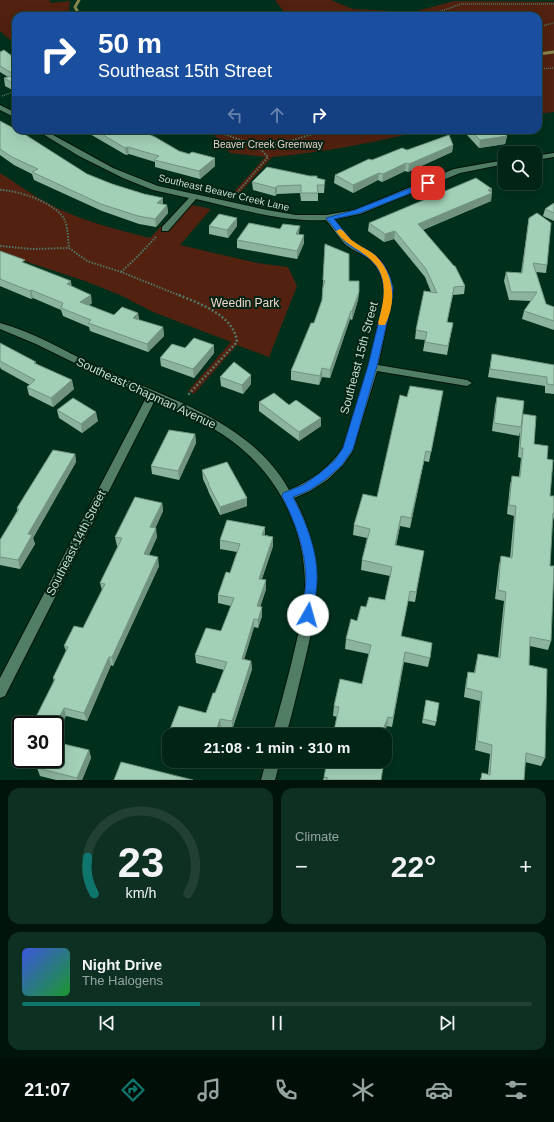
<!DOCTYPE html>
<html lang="en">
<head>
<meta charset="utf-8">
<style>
	:root { --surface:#002415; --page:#0e3022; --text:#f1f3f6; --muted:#95a4a0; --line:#224134; --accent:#0f766e }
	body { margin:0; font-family:Helvetica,sans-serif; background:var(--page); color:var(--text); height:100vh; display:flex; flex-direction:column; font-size:15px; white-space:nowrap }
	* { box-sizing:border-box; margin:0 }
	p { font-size:13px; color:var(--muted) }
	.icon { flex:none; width:22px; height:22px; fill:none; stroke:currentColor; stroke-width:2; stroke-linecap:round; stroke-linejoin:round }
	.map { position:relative; height:780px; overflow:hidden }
	.panel { display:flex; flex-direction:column; gap:8px; padding:8px; background:#00140c; flex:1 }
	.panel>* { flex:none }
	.hud { position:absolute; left:12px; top:12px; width:530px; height:122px; border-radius:12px; box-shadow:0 4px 16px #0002,0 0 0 1px var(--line); background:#1a4fa0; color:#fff; overflow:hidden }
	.fabs { position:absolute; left:498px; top:146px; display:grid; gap:8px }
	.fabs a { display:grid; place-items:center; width:44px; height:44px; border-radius:8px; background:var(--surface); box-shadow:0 4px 16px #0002,0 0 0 1px var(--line); font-size:20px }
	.speed { position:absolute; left:12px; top:716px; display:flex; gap:8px; font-size:20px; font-weight:700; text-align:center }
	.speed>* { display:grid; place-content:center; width:52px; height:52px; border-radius:50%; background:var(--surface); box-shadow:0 4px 16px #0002,0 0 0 1px var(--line); line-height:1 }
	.speed .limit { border:2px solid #111; border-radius:6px; background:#fff; color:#111 }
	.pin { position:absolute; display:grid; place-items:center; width:34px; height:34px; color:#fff; margin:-17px; border-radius:8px; box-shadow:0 2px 6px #0006 }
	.me { position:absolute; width:44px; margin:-22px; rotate:7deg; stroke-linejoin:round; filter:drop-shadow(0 0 3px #0008) }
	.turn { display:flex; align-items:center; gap:14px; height:84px; padding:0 20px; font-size:18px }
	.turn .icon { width:52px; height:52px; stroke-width:2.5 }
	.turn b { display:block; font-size:28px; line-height:34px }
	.lanes { display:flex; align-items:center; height:38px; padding:0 20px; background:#0003; justify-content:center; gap:20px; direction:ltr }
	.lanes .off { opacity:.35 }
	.big { font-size:30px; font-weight:700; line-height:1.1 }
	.panel .widget { flex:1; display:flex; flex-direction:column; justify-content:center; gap:6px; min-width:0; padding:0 14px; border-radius:12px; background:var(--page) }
	.panel .dial { align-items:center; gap:0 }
	.dial svg { height:104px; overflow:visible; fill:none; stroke:var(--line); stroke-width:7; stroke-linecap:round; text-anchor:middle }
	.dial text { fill:var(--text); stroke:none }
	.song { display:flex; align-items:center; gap:12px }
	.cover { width:48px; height:48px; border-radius:6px; background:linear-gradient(135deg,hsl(230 70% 55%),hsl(130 70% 35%)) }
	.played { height:4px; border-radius:2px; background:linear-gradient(90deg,var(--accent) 35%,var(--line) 35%) }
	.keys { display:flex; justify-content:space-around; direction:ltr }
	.heat { display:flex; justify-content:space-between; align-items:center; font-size:22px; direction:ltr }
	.panel .tiles { flex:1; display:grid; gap:8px; grid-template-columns:1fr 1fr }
	.widget:last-child { grid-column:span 2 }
	.trip { position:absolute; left:162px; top:728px; width:230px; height:40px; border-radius:12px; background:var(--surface); box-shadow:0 4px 16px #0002,0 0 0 1px var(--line); font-weight:700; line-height:40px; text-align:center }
	.tabs { display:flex; height:64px; justify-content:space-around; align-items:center; background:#000e08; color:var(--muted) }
	.tabs .icon { width:28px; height:28px }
	.tabs .active { color:var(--accent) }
	.tabs b { font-size:18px; color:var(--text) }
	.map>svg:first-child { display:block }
	.green { fill:#52210f }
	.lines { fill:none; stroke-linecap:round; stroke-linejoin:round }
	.stream { stroke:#87854e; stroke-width:3 }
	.minor-casing { stroke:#01150a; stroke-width:2 }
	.path-far2 { stroke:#537867; stroke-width:1.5; stroke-dasharray:1 1; stroke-linecap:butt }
	.path-far1 { stroke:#537867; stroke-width:2; stroke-dasharray:1.5 1.5; stroke-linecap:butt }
	.path { stroke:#537867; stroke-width:2.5; stroke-dasharray:2 2; stroke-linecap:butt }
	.minor { fill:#527e66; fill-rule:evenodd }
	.wall { fill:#8bb39d }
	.shaded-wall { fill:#71927f }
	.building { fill:#a2d0b6; stroke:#71927f }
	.route { fill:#1a73e8; stroke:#114b97 }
	.slow { fill:#f59e0b }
	.labels { text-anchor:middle; stroke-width:4; stroke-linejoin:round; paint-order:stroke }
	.far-park-label { font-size:10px; fill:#f3d6cb; stroke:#032415 }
	.far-street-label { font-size:10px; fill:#c8dfd1; stroke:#032415 }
	.park-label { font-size:12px; fill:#f3d6cb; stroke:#032415 }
	.street-label { font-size:12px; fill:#c8dfd1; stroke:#032415 }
</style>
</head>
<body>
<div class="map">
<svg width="554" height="780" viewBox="0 0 554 780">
	<rect width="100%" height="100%" fill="#00301c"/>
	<path class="green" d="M0 0H49L51 3 70 1 69 9 71 16H16V45L0 31Z
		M275 0H331L353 9 413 12 454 1 554 2V112L538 114V16H287Z
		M210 130H424C374 143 324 152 272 157L239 194 233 193 265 157 230 153Z
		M0 173C15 182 29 193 44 201 77 220 114 229 150 238L183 203 211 209 180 245 257 263 288 267 297 286 269 357 237 345 194 394 188 391 231 342 153 312 120 295 85 281 0 253Z"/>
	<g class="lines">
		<path class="stream" d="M79 0 75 7 80 16
			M538 54 554 52"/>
		<defs>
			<path id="minor" d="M0 105 16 113V118L0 110Z
				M36 130H44L113 168 158 186 267 210 296 215H326L355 210 454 169 505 160V164L460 173 360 214 334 219C340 226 345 235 352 241 357 246 366 250 373 254 388 264 394 283 392 300L378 365 467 380 472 383 467 386 377 371 352 452 343 465 327 480 310 491 294 498C325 554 319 604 304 664 298 688 293 711 286 735H272C279 712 285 688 291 665 297 639 304 614 305 587 306 530 278 475 232 441 209 424 181 412 155 400L5 696 0 698V678L147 396 87 369 36 344 0 329V323C33 332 63 350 94 365 162 397 250 419 289 490 311 481 329 468 343 448L368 367 384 300C385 284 381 268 368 258 361 253 352 250 346 245 339 238 333 228 326 220 282 222 239 209 196 199L168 231H162V227L189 198 153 190 123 178 79 156Z
				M554 153V157L535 160V156Z
				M266 761H280L275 780H261Z"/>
		</defs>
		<use href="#minor" class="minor-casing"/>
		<path class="path-far2" d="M427 16 461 4H554
			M538 27 554 23
			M538 69 554 68
			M2 96 16 91"/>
		<path class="path-far1" d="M213 130 257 146 268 157 235 195
			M257 146 281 144 325 130
			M0 190C17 190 58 203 65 221 68 228 68 240 69 248L87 261 121 272 181 296
			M0 246 32 249 69 248
			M121 272 135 259 157 236"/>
		<path class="path" d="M179 295C200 304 234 315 237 342L187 396"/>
		<use href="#minor" class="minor"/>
	</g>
	<path class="wall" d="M0 52 16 59V92L5 86 4 78 8 77 0 72Z
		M0 121 87 174 112 184 144 194 163 198V205H167L168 213 156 227 139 224 102 211 34 180 32 174 14 165 0 155Z
		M83 130H139L179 151 215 166 200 179 155 167V162L129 154 126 155Z
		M467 130H500L507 136 505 144 479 148 467 135Z
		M453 145 452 152 408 172 405 171 382 182 378 180 353 193 334 183 335 175 372 160 407 150Z
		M317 178 325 180 324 193H318V201H301L300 193 277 194 275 196 253 190 252 182Z
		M492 189 491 201 423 230 465 286 464 294 453 295 447 322 453 323 447 355 423 351 425 340 415 339 416 330 431 292 425 277 394 239 384 242 368 231 369 223Z
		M554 203V221L543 216 545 209Z
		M237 218V226L228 238 209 234V226Z
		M529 218 547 265 546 273 536 272 546 304 554 307V330L522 319 524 311 531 301 509 300 504 281 506 272 521 273Z
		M280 229 299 234 304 243 297 259 237 248V240Z
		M325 244 349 281 359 292 358 300 352 320 350 319 330 378 322 377 319 385 291 380V371L314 323 322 300Z
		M0 251 72 286 92 303 89 305 114 315 138 313 139 320 163 327 164 336 148 352 90 331 89 327 63 316 61 310 33 298 31 299 0 286Z
		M0 343 37 364 74 389 53 407 29 395 27 387 30 385 1 369 0 367Z
		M185 348 214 353 194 378 161 366 160 358Z
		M492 354 554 365V394L545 393V386L488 377Z
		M251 375V384L243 394 221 386 220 377Z
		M497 397 522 417 534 444 547 459 550 496H554V517L552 523 550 566 551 641 548 650 530 646 529 665 545 758 541 766 525 762 524 780H480L482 773 488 774 490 754 475 750 480 701 464 697 466 681 468 672 474 673 476 663 478 654 498 658 504 601 495 599 499 565 501 556 510 558 514 516 507 514 510 485 512 476 519 477 521 458 518 457 520 432 519 436 492 431 495 406Z
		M441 401 429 462 424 461 410 528 400 526 396 546 424 551 415 602 408 601 401 636 430 658 428 667 404 662 392 727 333 716 334 706 362 684 369 654 345 649 346 639 357 621 366 607 385 600 390 576 361 570 362 560 367 538 353 535 354 525 377 497Z
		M259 402 289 405 321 426 299 441 259 411Z
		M57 410 98 421 82 433 59 418Z
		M195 434 196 443 179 480 152 474 151 466Z
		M75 454 76 462 33 538 35 544 20 569 0 565V540L17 511V508Z
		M202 470 247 498V506L220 515 209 493 208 490 203 479Z
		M162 503 163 511 155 528 157 537 149 555 159 566 113 666 111 665 87 721 66 716 33 723 54 682 53 678 66 651 64 646 83 628 102 590 100 583 118 546H117L115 537Z
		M227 520 265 527V535L273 537V546L262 579 266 580V589L260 607H262V616L258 628 254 627 244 659 251 661 252 669 232 730 221 727 218 735H169V745L167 737 179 706 206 713 213 693H215L224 670 196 663 195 655 206 628 221 631 231 606 218 603V595L226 572 230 573 237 552 220 549V540Z
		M426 700 436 722 435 726 422 723Z
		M21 741V756L18 748Z
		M89 750 91 758 82 780H56L40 776 37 768 40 761 31 759H55Z
		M324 777 381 780H323Z"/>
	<path class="shaded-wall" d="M507 136 505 144 479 148 480 140Z
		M453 145 452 152 408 172 409 164Z
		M128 147 129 154 126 155 125 148Z
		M215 158V166L200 179 199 171Z
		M406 163 405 171 382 182 383 174Z
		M379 173 378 180 353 193V185Z
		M277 186V194L275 196V188Z
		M492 189 491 201 417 232 418 224Z
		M163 198V206L157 203Z
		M167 205 168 213 156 227 155 219Z
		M237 218V226L228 238 227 230Z
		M300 226 299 234 296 242V234Z
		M395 231 394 239 384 242 385 234Z
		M304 235V243L297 259V251Z
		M71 281 72 289 67 284Z
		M31 290 33 298 31 299 30 291Z
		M359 292 358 300 352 320V311Z
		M91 295 92 303 82 310 80 302Z
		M351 311 350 319 330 378V370Z
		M138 313 139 321 133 318Z
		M163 327 164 336 148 352 147 344Z
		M214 345V353L194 378 193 369Z
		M322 368V377L319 385 320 376Z
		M251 375V384L243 394 242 385Z
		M72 380 74 389 53 407 51 398Z
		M96 412 98 421 82 433 81 424Z
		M321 418V426L299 441V432Z
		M195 434 196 443 179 480 178 471Z
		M426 451 424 461 410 528 411 518Z
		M75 454 76 462 33 538 35 544 20 569 18 560 28 534Z
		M247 498V506L220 515V507Z
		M162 503 163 511 152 536 150 527Z
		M401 516 400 526 394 556 395 545Z
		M265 527V536L262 535Z
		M156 528 157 537 145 563 144 554Z
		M273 537V546L259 587V579Z
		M158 557 159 566 113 666 112 657Z
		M266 580V589L258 614 257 606Z
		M262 607V616L258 628V620Z
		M254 619V627L242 667V659Z
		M109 657 111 665 87 721 84 713Z
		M251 661 252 669 232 730V721Z
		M64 708 66 716 55 739V726Z
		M388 717 387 726 383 735H381Z
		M220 719 221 727 218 735H215Z
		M89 750 91 758 82 780H77V778Z"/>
	<path class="building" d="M4 50 16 59V85L4 78 15 75 0 66V52Z
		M0 121 21 132 87 174 112 184 144 194 163 198 157 203 167 205 155 219 138 216 101 204 32 172 38 169 12 157 0 149Z
		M95 130H139L155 137 179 151 189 154 192 152 215 158 199 171 154 160 159 156 128 147 125 148Z
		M470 130H500L507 136 480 140Z
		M449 135 453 145 409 164 406 163 383 174 379 173 353 185 335 175 369 159 372 160 402 148 407 150Z
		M267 167 310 176H317V178L325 180 324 185H317L318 193H301V185L277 186 275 188 252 182Z
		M476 178 492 189 488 190 492 193 418 224 454 266H455L465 286 454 287 447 322 453 323 448 346 425 342 427 332 416 330 424 291 437 293 426 269 395 231 385 234 369 223Z
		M554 203V213L545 209Z
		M537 213 551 223 547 265 533 263 546 304 554 307V321L524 311 537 292H511L506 272 522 273 529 218Z
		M219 214 237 218 227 230 209 226Z
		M249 223 280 229 283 224 300 226 296 234 304 235 297 251 237 240Z
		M325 244 349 254V281H359V292L352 311H351L330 370 322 368 320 376 291 371 311 323H314L322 300 323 287 325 281 323 280Z
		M0 251 25 260 22 262 71 281 67 284 91 295 80 302 114 315 122 307 138 313 133 318 163 327 147 344 88 323 91 320 61 308 63 303 31 290 30 291 0 279Z
		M194 338 214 345 193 369 160 358 172 344 185 348Z
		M0 343 36 362 34 363 72 380 51 398 27 387 35 380 0 361Z
		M492 354 554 365V385L547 384V377L490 369Z
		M234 362 251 375 242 385 220 377Z
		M410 386 443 391 431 452 426 451 411 518 401 516 395 545 424 551 416 592 410 591 401 636 432 643 430 658 405 652 393 718 388 717 381 735H333L339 707 334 706 340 679 362 684 371 645 346 639 351 619 357 621 361 606 366 607 369 597 385 600 392 567 362 560 370 529 354 525 363 494 377 497 400 395 407 397Z
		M274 393 289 405 296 400 321 418 299 432 259 402Z
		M497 397 524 401 521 427 494 423Z
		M73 398 96 412 81 424 57 410Z
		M523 414 536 416 534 444 548 446 547 459 553 460 550 496H554V513H553L550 566H554L551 641 530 637 529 665 547 669 545 758 526 753 524 780H481L482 773 490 775 492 745 477 741 482 692 466 688 468 672 475 673 478 654 500 658 506 592 498 590 501 556 512 558 516 506 509 505 512 476 520 477 523 448H520Z
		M169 430 195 434 178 471 151 466Z
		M53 450 75 454 28 534 32 535 18 560 0 557V540L19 509 17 508Z
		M227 462 247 498 220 507 208 484H209L202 470Z
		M135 497 162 503 150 527 156 528 144 554 158 557 112 657H109L84 713 64 708 55 726V725H29L30 722 33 723 55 679 53 678 68 647 64 646 74 626 83 628 105 584 100 583 122 538 115 537Z
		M227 520 265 527 262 535 273 537 259 579 266 580 257 606 262 607 258 620 254 619 242 659 251 661 232 721 220 719 215 735H169V737H167L179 706 206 713 213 693H215L227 662 195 655 206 628 221 631 234 598 218 595 226 572 230 573 240 544 220 540Z
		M426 700 439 703 436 722 423 719Z
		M21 741V749L18 748Z
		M55 742 89 750 77 778 37 768 41 759H55Z
		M385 743H388L385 758Z
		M327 761H384L381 780H327L328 778 324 777Z
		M121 762 193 780H114Z"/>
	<path class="route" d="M428 181 432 183 431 185 360 213 334 219 352 241 375 255 384 265 390 277 393 288 392 300 377 366 353 449 342 465 326 479 310 490 293 497C306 523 318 551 317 581 316 592 315 604 314 615L312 619 308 620 304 619 302 615C303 603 306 590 306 578 305 548 295 522 282 496L283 493 303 485 319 474 335 460 343 448 368 366 384 300V288L382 277 377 267 370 259 347 244 326 218 355 210Z"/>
	<path class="slow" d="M340 229C345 231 348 238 353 241 360 247 370 250 376 256 394 274 397 302 385 325H379L378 323C384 301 390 276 370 259 357 247 348 247 336 231Z"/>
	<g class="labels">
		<g class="far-park-label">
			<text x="268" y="148">Beaver Creek Greenway</text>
		</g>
		<g class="far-street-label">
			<text transform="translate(224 192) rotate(13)" y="4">Southeast Beaver Creek Lane</text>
		</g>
		<g class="park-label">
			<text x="245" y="307">Weedin Park</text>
		</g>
		<g class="street-label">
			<text transform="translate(359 358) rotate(-75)" y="4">Southeast 15th Street</text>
			<text transform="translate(146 393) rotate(25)" y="4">Southeast Chapman Avenue</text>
			<text transform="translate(76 543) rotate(-63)" y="4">Southeast 14th Street</text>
		</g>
	</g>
</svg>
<div class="fabs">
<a><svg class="icon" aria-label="search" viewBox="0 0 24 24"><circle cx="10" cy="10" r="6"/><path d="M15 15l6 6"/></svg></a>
</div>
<div class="speed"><div class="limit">30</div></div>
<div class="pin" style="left:428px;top:183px;background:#d93025"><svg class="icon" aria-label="arrive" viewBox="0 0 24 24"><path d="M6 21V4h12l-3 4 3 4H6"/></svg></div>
<svg class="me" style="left:308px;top:615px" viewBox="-20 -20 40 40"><circle r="19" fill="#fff"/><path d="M0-13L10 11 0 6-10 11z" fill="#1a73e8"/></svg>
<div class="trip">21:08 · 1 min · 310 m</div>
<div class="hud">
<div class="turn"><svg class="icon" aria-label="right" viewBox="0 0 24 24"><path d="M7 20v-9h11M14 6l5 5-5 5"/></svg><div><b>50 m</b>Southeast 15th Street</div></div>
<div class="lanes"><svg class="icon off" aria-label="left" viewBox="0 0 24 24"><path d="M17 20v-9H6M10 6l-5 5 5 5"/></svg><svg class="icon off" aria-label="ahead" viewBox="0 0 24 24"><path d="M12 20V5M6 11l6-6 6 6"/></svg><svg class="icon" aria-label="right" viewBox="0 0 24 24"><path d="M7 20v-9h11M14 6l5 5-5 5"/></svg></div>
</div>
</div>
<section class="panel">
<div class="tiles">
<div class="widget dial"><svg viewBox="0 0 100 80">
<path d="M14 69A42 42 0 1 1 86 69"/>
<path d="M14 69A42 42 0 0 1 9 41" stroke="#0f766e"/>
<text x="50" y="56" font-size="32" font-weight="700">23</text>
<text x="50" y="72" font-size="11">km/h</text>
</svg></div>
<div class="widget"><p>Climate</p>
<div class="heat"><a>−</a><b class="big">22°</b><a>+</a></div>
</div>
<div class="widget">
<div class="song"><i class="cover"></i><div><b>Night Drive</b><p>The Halogens</p></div></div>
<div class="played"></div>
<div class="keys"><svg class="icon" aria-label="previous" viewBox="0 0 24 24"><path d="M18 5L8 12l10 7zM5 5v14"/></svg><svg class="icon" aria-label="pause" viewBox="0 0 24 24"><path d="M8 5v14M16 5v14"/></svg><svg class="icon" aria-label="next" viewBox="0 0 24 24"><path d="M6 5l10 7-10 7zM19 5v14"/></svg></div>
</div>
</div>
</section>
<nav class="tabs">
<b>21:07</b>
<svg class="icon active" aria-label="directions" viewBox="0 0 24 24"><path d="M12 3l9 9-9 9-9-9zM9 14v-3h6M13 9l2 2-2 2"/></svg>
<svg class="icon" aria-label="music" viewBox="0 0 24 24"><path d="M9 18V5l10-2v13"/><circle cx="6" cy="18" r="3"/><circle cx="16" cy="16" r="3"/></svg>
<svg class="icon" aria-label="phone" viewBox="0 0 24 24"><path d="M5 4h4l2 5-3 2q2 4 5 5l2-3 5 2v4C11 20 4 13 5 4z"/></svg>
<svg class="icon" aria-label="climate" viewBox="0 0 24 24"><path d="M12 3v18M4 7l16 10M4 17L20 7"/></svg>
<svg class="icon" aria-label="car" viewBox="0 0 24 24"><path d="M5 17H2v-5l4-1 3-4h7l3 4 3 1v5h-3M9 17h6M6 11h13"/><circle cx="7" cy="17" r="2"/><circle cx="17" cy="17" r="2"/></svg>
<svg class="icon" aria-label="filters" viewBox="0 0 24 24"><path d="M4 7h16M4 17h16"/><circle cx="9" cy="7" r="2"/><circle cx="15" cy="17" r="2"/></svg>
</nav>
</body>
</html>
